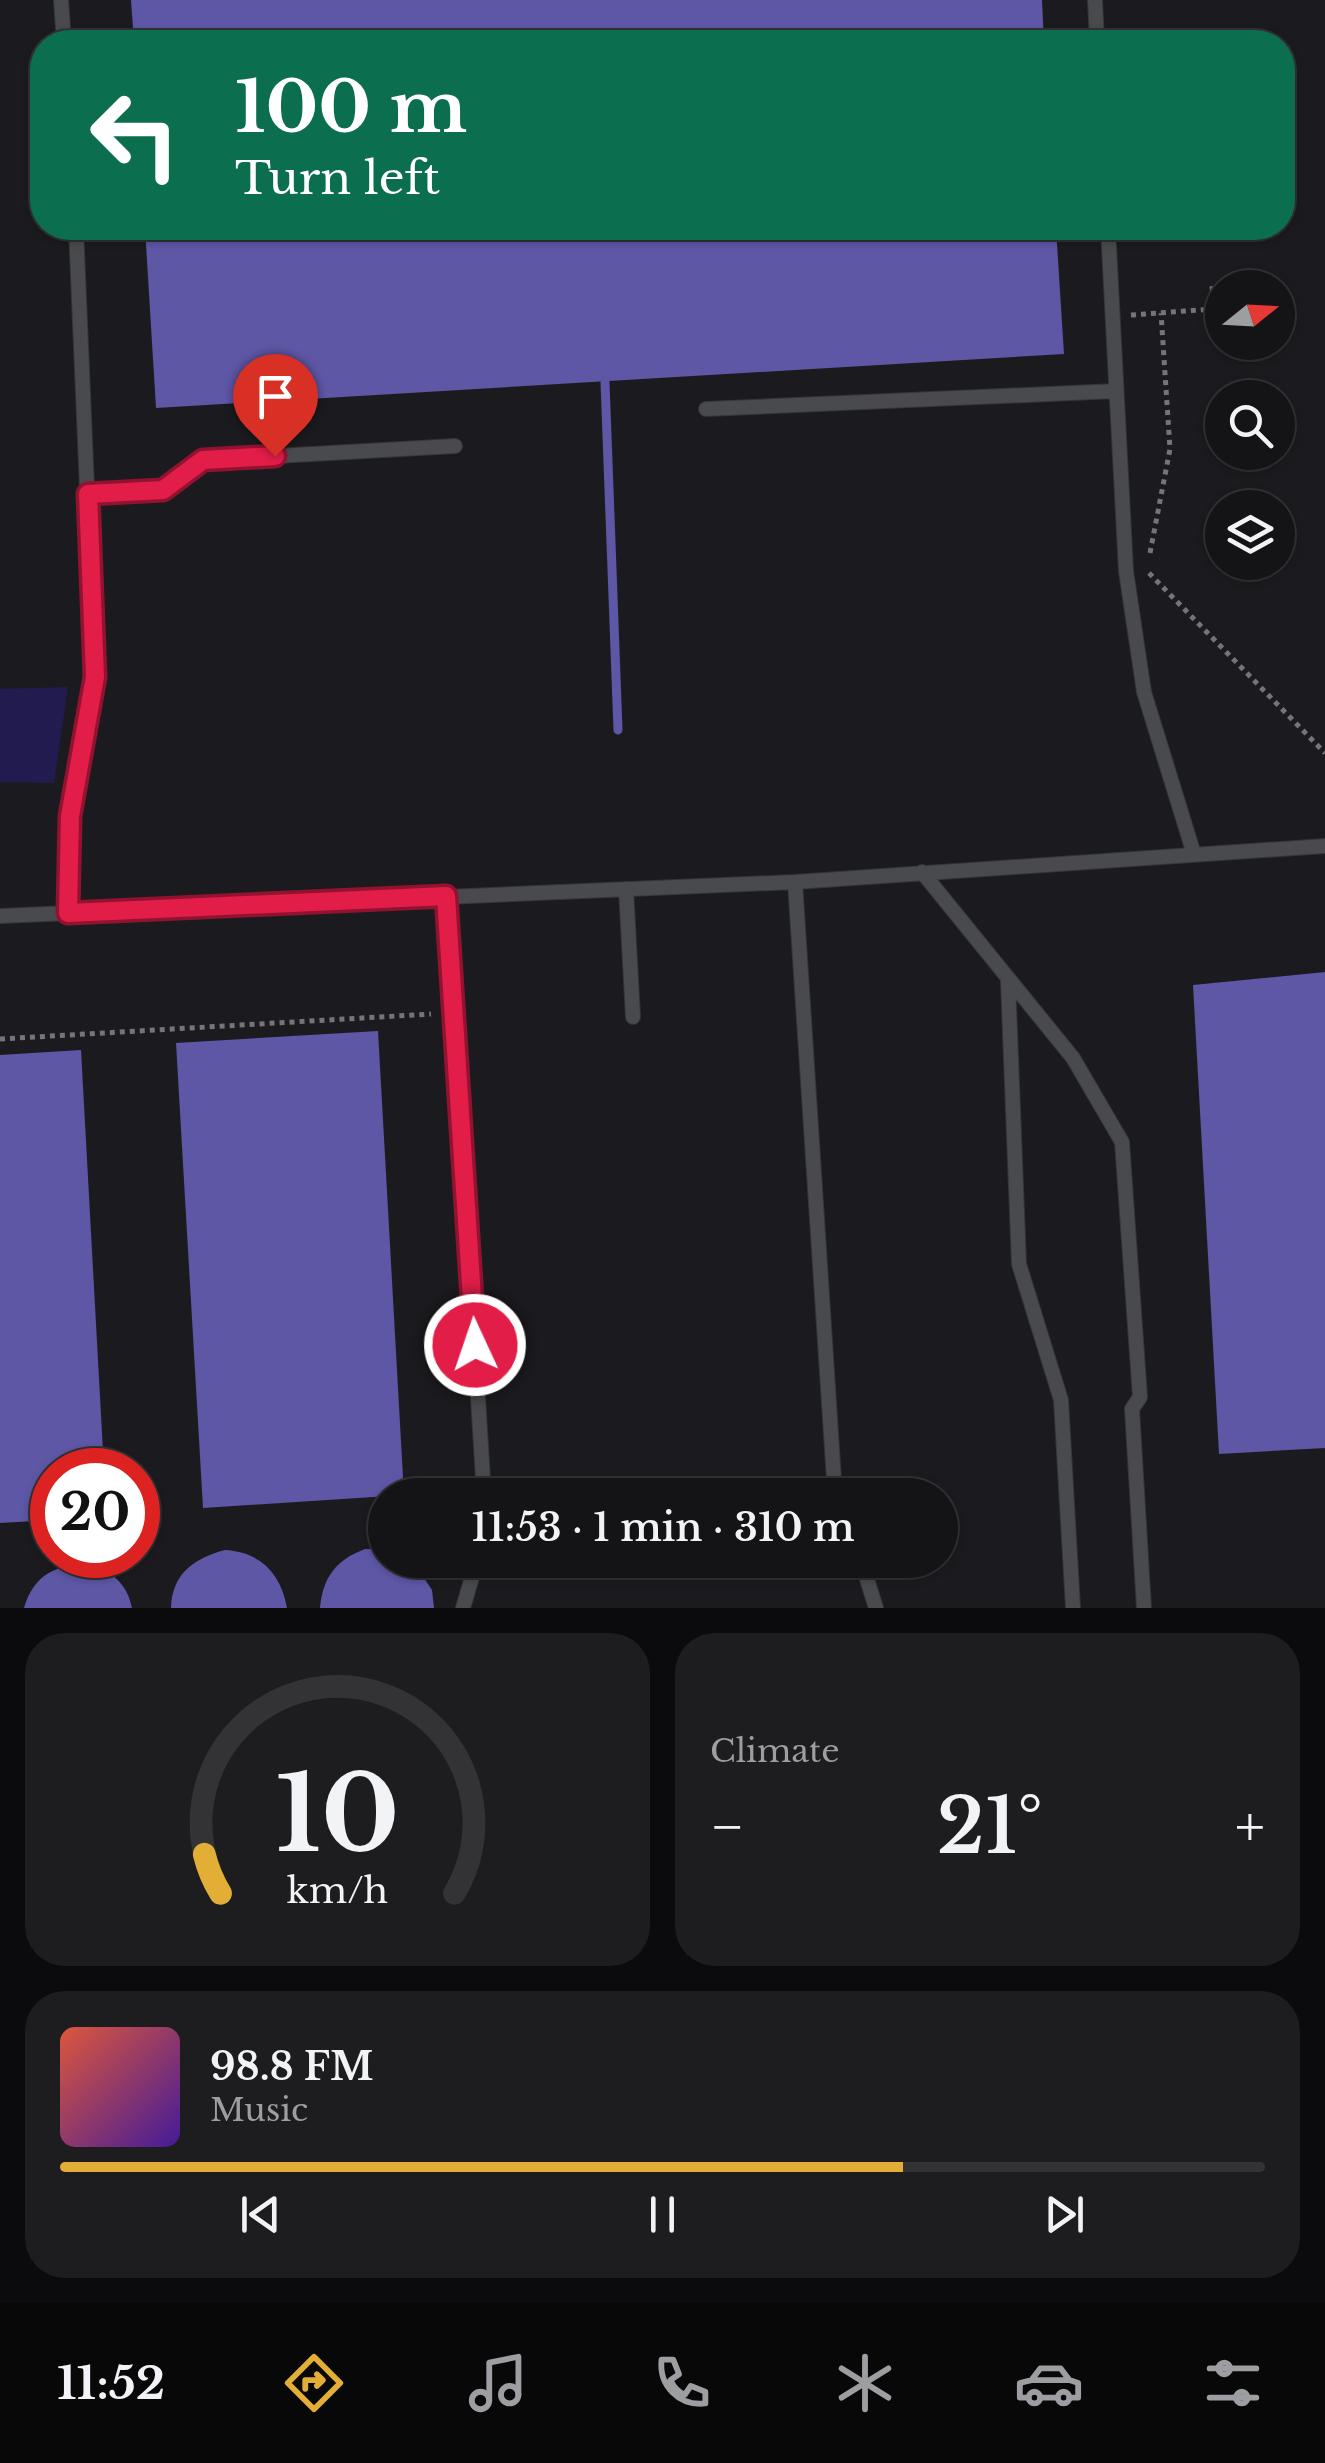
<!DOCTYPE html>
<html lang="en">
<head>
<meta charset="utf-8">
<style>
	:root { --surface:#141417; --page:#1d1d20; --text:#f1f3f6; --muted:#9d9ea1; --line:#333336; --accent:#e3ae35 }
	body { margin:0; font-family:"Libre Baskerville",serif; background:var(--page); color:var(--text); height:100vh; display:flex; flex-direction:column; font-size:38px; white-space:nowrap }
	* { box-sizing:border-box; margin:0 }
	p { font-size:32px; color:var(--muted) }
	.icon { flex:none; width:55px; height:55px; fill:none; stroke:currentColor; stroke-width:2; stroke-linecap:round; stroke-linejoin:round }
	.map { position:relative; height:1608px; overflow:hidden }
	.details { display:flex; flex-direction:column; gap:25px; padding:25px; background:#0b0b0d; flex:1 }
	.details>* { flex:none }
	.banner { position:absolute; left:30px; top:30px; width:1265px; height:210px; border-radius:40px; box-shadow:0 2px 8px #0004,0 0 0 2px var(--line); background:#0b6e4f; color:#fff; overflow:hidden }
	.needle { width:65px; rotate:72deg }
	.tools { position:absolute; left:1205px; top:270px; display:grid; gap:20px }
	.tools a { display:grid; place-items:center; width:90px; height:90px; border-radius:50%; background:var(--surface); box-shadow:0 2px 8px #0004,0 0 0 2px var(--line); font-size:50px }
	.speed { position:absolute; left:30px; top:1448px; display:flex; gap:20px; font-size:50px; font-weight:700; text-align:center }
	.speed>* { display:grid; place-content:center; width:130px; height:130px; border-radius:50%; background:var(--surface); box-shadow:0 2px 8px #0004,0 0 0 2px var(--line); line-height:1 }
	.speed .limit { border:15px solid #d22; background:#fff; color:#111 }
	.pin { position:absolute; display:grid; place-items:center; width:85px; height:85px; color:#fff; margin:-102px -42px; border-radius:50% 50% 50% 0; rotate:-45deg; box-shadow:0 0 10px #0007 }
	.pin .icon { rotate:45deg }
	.me { position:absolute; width:110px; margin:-55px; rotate:357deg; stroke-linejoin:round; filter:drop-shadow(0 0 8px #0008) }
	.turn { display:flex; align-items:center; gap:35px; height:210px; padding:0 40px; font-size:45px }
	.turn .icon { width:130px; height:130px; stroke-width:2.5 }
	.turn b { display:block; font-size:70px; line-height:85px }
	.big { font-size:75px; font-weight:600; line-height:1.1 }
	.details .widget { flex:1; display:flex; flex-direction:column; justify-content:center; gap:15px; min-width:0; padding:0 35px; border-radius:40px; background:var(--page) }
	.details .dial { align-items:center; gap:0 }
	.dial svg { height:260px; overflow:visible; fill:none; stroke:var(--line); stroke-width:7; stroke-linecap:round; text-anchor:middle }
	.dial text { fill:var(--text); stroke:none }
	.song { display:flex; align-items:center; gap:30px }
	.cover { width:120px; height:120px; border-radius:15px; background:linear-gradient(135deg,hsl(10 70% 55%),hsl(260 70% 35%)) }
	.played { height:10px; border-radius:5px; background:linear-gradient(90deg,var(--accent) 70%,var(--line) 70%) }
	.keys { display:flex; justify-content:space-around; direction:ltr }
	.heat { display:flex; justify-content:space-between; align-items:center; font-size:55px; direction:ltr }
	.details .tiles { flex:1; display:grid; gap:25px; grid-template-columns:1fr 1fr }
	.widget:last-child { grid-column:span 2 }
	.trip { position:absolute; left:368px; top:1478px; width:590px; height:100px; border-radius:50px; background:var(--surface); box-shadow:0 2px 8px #0004,0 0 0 2px var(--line); font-weight:600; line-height:100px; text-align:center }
	.dock { display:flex; height:160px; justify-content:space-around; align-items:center; background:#080809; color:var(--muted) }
	.dock .icon { width:70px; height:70px }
	.dock .on { color:var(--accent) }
	.dock b { font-size:45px; color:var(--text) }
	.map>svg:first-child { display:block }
	.green { fill:#221b50 }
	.water { fill:#5d57a6 }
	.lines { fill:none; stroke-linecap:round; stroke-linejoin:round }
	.stream { stroke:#5d57a6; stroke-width:9 }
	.service-casing { stroke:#353538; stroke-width:16 }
	.path { stroke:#757579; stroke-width:5; stroke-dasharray:5 5; stroke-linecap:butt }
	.service { stroke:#494a4d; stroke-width:14 }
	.route-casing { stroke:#92132f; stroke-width:25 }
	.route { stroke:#e11d48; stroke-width:18 }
</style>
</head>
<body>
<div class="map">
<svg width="1325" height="1608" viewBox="0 0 1325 1608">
	<rect width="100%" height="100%" fill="#1b1b1f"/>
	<path class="green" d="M68 687 54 783 0 782V689Z"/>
	<path class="water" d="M131 0H1042L1044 42H134Z
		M145 228H1056L1064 354 156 408Z
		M1325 972V1448L1219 1454 1193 985Z
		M378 1031 404 1495 203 1508 176 1043Z
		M81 1050 104 1470H52V1520L0 1523V1055Z
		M365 1549H385V1560H412L432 1590 434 1608H320C323 1577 336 1560 365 1549Z
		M225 1550C261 1552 281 1574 287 1608H171C172 1574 194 1558 225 1550Z
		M89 1563C112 1572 127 1583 132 1608H24C34 1574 56 1565 89 1563Z"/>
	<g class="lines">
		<path class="stream" d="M605 382 618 730"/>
		<defs>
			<path id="service" d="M61 0 64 42
				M1095 0 1097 42
				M1108 228 1126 571 1144 692 1193 851
				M706 409 1116 391
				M88 494 163 489 203 460 455 446
				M922 872 1073 1058 1122 1142 1140 1397 1132 1409 1144 1608
				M795 882 835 1495
				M626 889 633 1017
				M447 896 484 1495
				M68 913 70 816 95 677 76 228
				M0 916 795 882 1325 846
				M1008 981 1019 1264 1061 1400 1073 1608
				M861 1560 876 1608
				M463 1608 477 1560"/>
		</defs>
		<use href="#service" class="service-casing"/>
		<path class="path" d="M1131 315 1213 309 1212 283
			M1150 553 1170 449 1161 313
			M1149 573 1325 753
			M0 1039 431 1014"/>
		<use href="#service" class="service"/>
	</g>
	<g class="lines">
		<defs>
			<path id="route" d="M275 456 203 460 163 490 88 494 95 677 70 816 68 913 446 896 475 1345"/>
		</defs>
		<use href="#route" class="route-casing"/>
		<use href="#route" class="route"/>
	</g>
</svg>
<div class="tools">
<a><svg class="needle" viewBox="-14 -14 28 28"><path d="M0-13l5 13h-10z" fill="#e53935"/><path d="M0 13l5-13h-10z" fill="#9d9ea1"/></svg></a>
<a><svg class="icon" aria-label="search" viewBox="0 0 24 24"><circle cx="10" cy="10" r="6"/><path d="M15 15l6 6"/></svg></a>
<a><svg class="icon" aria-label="layers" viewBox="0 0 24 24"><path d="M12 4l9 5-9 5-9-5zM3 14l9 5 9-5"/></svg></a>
</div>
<div class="speed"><div class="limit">20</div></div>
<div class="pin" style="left:275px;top:456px;background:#d93025"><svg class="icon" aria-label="arrive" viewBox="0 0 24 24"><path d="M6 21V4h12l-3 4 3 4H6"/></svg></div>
<svg class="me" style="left:475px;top:1345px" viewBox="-20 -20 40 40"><circle r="17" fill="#e11d48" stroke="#fff" stroke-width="3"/><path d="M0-11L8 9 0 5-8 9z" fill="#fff"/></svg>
<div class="trip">11:53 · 1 min · 310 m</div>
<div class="banner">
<div class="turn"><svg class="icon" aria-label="left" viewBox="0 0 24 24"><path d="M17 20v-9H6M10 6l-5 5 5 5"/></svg><div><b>100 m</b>Turn left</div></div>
</div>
</div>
<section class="details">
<div class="tiles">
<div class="widget dial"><svg viewBox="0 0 100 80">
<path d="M14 69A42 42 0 1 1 86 69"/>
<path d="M14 69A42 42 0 0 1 9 57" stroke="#e3ae35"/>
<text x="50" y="56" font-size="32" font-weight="700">10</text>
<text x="50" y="72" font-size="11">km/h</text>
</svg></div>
<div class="widget"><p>Climate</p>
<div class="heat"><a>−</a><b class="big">21°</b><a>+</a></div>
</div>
<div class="widget">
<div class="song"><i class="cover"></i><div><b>98.8 FM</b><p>Music</p></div></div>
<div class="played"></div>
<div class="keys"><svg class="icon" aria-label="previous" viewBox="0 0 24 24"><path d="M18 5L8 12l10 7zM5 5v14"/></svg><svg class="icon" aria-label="pause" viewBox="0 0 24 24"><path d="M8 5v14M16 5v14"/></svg><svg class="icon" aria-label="next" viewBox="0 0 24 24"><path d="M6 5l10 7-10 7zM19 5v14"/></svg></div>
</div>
</div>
</section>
<nav class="dock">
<b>11:52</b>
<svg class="icon on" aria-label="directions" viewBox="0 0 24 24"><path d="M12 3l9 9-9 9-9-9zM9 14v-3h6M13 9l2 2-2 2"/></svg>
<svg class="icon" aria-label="music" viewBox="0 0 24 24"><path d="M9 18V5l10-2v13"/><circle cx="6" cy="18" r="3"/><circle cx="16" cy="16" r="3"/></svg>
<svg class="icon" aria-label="phone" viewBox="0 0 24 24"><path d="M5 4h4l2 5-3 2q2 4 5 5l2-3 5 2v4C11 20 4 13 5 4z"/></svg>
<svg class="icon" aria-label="climate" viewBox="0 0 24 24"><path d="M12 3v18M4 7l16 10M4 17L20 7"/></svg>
<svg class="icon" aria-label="car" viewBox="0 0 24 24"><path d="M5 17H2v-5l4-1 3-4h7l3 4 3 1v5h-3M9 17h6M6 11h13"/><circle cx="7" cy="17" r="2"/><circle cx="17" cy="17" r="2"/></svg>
<svg class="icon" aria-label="filters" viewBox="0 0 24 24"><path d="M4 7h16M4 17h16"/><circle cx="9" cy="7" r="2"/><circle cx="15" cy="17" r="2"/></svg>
</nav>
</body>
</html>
